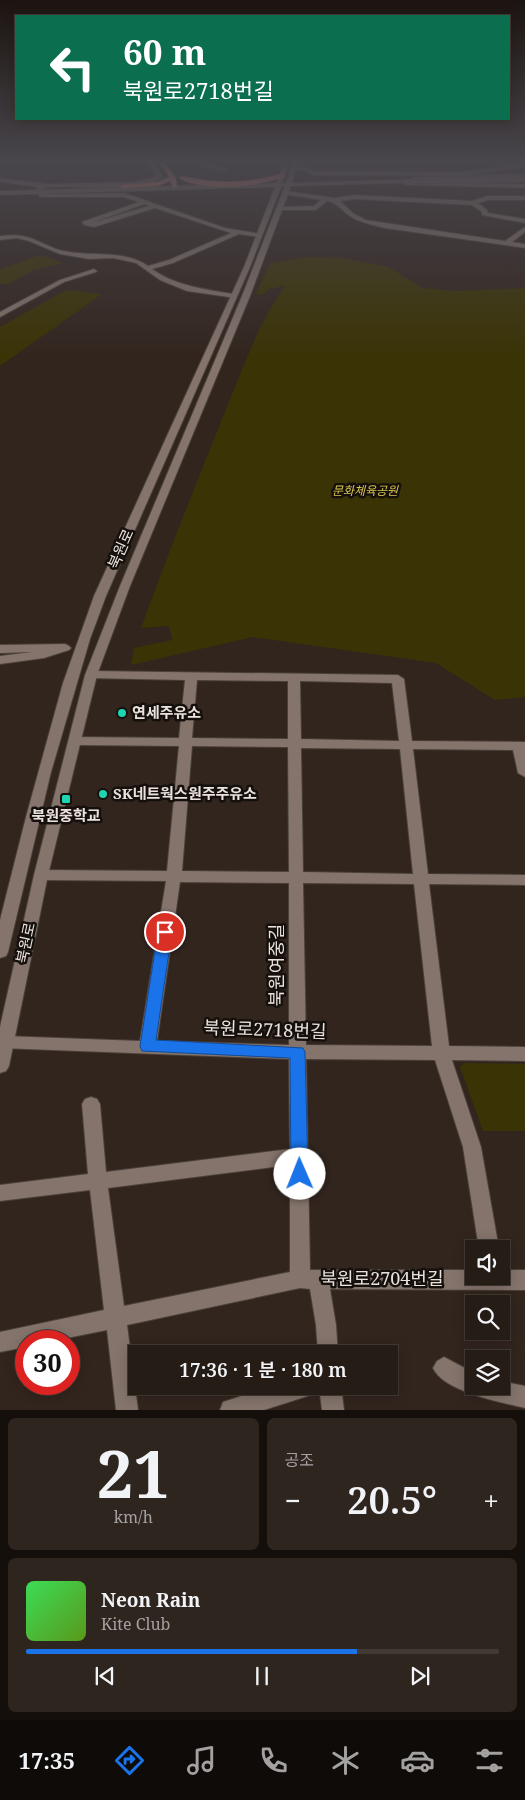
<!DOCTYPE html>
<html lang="ko">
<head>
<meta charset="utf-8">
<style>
	:root { --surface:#261c16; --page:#2e251f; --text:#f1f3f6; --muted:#a4a1a1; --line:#423a35; --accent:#1a73e8 }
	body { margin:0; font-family:"Noto Serif","Noto Sans KR",serif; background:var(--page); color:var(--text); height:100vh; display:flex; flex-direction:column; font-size:19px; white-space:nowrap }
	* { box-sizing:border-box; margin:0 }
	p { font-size:16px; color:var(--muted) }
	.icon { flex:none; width:28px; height:28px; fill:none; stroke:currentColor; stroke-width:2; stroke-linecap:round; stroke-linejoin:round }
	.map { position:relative; height:1410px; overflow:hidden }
	.sheet { display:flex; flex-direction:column; gap:8px; padding:8px; background:#150f0c; flex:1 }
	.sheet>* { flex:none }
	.guide { position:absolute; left:15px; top:15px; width:495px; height:105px; border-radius:0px; box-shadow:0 2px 12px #0003,0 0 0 1px var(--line); background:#0b6e4f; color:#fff; overflow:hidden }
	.controls { position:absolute; left:465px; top:1240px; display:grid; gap:10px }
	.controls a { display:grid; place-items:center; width:45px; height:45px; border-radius:0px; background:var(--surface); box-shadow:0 2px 12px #0003,0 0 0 1px var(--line); font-size:25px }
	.speed { position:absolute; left:15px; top:1330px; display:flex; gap:10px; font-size:25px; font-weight:700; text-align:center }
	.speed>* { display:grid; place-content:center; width:65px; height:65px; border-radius:50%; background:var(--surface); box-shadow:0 2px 12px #0003,0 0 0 1px var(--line); line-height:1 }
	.speed .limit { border:8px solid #d22; background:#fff; color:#111 }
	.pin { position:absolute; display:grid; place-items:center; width:42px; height:42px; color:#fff; margin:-21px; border:2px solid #fff; border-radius:50%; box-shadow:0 1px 5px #0007 }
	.me { position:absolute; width:55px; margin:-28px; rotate:359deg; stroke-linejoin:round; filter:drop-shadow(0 0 4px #0008) }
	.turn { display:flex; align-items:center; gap:18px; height:105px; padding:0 25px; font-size:22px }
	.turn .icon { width:65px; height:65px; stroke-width:2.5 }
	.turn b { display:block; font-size:35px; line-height:42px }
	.big { font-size:38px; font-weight:600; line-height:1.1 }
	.sheet .card { flex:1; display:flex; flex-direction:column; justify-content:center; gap:8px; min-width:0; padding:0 18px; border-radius:8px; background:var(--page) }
	.sheet .dial { align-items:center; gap:0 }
	.dial b { font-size:65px; line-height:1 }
	.song { display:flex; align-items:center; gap:15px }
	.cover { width:60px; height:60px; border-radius:8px; background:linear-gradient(135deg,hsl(130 70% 55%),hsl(90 70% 35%)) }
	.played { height:5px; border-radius:2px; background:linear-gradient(90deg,var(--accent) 70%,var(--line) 70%) }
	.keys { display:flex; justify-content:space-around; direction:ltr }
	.heat { display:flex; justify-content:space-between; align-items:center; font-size:28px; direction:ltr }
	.sheet .tiles { flex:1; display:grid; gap:8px; grid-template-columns:1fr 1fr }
	.card:last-child { grid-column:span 2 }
	.trip { position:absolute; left:128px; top:1345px; width:270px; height:50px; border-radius:0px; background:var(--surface); box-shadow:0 2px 12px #0003,0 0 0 1px var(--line); font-weight:600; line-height:50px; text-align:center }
	.tab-bar { display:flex; height:80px; justify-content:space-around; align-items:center; background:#0f0b09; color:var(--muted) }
	.tab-bar .icon { width:35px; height:35px }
	.tab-bar .active { color:var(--accent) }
	.tab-bar b { font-size:22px; color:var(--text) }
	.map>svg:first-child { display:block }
	.green { fill:#3a3305 }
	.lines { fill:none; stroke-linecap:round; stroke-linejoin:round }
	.minor-casing { stroke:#4b413b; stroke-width:2 }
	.tertiary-casing { stroke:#4b413b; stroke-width:2 }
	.motorway-casing { stroke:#4b413b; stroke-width:2 }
	.minor { fill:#84746c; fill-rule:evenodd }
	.tertiary { fill:#84746c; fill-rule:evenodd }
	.motorway { fill:#fb8f85; fill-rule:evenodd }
	.tertiary-bridge-casing { stroke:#4b413b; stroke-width:7; stroke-linecap:butt }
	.tertiary-bridge { stroke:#84746c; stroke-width:6 }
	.route { fill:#1a73e8; stroke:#114b97 }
	.poi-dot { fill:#1dd5b1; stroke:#15100c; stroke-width:2 }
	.labels { text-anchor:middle; stroke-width:5; stroke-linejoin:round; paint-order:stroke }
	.far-park-label { font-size:12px; font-style:italic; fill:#d6c44f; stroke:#15100c }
	.street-label { font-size:15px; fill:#ebe2dd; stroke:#15100c }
	.poi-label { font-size:15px; font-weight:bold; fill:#ebe2dd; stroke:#15100c; text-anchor:start }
	.near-street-label { font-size:18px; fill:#ebe2dd; stroke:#15100c }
</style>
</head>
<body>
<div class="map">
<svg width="525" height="1410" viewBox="0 0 525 1410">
	<rect width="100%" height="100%" fill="#32251e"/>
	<path class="green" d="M210 161H271L274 162 270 165C243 170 236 172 210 161Z
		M41 255 63 263 34 270 8 284H0V269Z
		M306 257 343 258 389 267 422 288 456 291 525 288V697L495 700 436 663 253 637 131 665 134 648 172 640 169 626 141 628C168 554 197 481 226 409 244 367 258 322 285 286L269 289 263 295 256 294 270 263Z
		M66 290 102 294 0 366V327Z
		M465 1063 525 1064V1131H483L460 1067Z"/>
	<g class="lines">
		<defs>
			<path id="minor" d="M148 161H154L162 176C151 193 74 186 53 187L43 188 42 191 47 194 124 193 225 228 262 234 260 237 239 234 173 263 152 269C176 286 204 289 233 294H236V298L187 291 160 280 136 263 113 258 89 259 60 254 29 241 17 238 0 240V236C34 232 36 244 64 251 91 257 124 249 148 266L169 260 231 233 155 208 94 227 84 225 82 222 139 202 123 197H40L36 192 37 187 0 182V178L47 184 134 182 156 177ZM145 204 149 206 91 223Z
				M195 161H202L228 170 225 172 206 167Z
				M525 163V167L462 176 313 175 303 170 290 168 304 166 314 171 462 172Z
				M286 191 335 198 355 195 472 201 487 196H525V200H488L478 203 487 210 488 213 525 219V223L482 215V212L472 205 355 199 340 201 354 214 366 220 505 241 525 227V232L512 242 525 244V248L385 228C373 225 360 223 350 216 342 211 337 202 327 201L316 210H278L280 207 314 206 321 200 284 194Z
				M94 269 97 271 96 272 64 282 0 317V312L60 280Z
				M65 644 69 646 71 648 69 650 44 658 0 664V656L32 652 0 653V645Z
				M91 671 398 675 404 679 412 741 525 742V777L518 773 513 750 413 749 428 874 525 875V885L429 884 449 1046 525 1047V1061L452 1060 481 1147 499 1249H479L463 1147 435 1060 306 1059 310 1270H474V1276H501V1270H525V1290L330 1289 336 1325 338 1354H318L316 1325 310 1289 300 1288 127 1325 138 1410H116L107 1330 52 1341H26V1347L0 1352V1332L104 1310 90 1190 0 1201V1185L88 1174 82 1104 85 1099 91 1097 97 1099 100 1104 106 1172 290 1149 289 1059 0 1048V1038L4 1036 140 1041 166 881 41 880 36 879 34 875 36 871 41 870 167 871 179 746 75 745 69 741 75 737 179 738 185 680 87 678 85 675ZM197 680 288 681V739L192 738ZM300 681 392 683 399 741 301 739ZM192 746 288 747 289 872 182 871ZM301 748 400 749 413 874 303 872ZM180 882 289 883V1045L157 1041ZM303 883 414 884 432 1046 306 1045ZM290 1165V1272L124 1306 108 1188Z
				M444 1357 474 1373V1386H501V1381L525 1386V1408C501 1402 444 1392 433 1368L437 1361Z
				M272 1386H317L314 1394 264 1410H220L223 1402Z
				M319 1386H341L344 1410H322Z"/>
			<path id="tertiary" d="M292 161H298L292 183 414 179 417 182 525 184V188L406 185 403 183 291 186 250 296 130 586 97 675 48 875 9 1066 6 1071 0 1073V1027L34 875 85 675 120 586 242 296 285 186 281 187 250 267 106 596 90 639 51 772 8 952 6 956 0 958V920L26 817 63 683 94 596 244 267 275 187 0 195V191L276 183 282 168 285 166 288 168 282 183H286Z
				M525 174V178L449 179 446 177 449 175Z"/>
			<path id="motorway" d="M158 161H164L176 178 177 187H173L170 181 158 186 120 188 122 185 157 182 169 177Z
				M283 173 285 176C261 187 201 192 179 178L182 176C219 184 247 184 283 173Z"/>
		</defs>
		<use href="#minor" class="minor-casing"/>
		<use href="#tertiary" class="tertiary-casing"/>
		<use href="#motorway" class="motorway-casing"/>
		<use href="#minor" class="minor"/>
		<use href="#tertiary" class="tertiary"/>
		<use href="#motorway" class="motorway"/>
		<defs>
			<path id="tertiary-bridge" d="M414 180 525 179"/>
		</defs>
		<use href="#tertiary-bridge" class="tertiary-bridge-casing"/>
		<use href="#tertiary-bridge" class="tertiary-bridge"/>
	</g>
	<linearGradient id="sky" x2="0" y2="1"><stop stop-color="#1c1410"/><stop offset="0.45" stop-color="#49464c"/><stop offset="1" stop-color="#49464c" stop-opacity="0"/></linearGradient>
	<rect width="525" height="358" fill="url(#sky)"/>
	<path class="route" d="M165 927 172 932 156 1040 303 1048 305 1052 308 1174 306 1179 300 1181 294 1179 291 1174 290 1058 142 1051 140 1046 158 932Z"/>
	<g class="poi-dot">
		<circle cx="122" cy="713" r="5"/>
		<circle cx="103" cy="794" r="5"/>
		<rect x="61" y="794" width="10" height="10" rx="2.5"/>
	</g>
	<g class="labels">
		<g class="far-park-label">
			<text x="365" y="495">문화체육공원</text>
		</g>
		<g class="street-label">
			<text transform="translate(121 549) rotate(-66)" y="5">북원로</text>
			<text transform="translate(26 943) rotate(-78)" y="5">북원로</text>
		</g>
		<g class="poi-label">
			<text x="132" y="718">연세주유소</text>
			<text x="113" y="799">SK네트웍스원주주유소</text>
			<text x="66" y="821" text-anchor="middle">북원중학교</text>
		</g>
		<g class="near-street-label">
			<text transform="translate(277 965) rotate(-90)" y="6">북원여중길</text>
			<text transform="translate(265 1030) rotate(2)" y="6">북원로2718번길</text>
			<text x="382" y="1285">북원로2704번길</text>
		</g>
	</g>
</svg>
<div class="controls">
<a><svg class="icon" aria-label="sound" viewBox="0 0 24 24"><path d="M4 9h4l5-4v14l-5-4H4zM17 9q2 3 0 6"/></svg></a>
<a><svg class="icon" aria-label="search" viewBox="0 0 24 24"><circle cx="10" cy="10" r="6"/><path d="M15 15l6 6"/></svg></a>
<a><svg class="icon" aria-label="layers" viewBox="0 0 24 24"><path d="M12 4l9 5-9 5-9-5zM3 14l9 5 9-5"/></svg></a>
</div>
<div class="speed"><div class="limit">30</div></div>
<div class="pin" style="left:165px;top:932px;background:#d93025"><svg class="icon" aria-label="arrive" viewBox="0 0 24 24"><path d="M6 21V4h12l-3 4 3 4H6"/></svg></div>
<svg class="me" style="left:300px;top:1174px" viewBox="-20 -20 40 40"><circle r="19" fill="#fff"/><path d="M0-13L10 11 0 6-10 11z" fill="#1a73e8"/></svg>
<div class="trip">17:36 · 1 분 · 180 m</div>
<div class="guide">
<div class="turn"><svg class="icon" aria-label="left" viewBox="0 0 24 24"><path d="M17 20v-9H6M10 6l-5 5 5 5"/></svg><div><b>60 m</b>북원로2718번길</div></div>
</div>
</div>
<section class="sheet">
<div class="tiles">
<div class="card dial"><b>21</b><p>km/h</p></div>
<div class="card"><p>공조</p>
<div class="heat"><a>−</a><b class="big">20.5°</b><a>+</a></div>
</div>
<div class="card">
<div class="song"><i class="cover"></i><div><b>Neon Rain</b><p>Kite Club</p></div></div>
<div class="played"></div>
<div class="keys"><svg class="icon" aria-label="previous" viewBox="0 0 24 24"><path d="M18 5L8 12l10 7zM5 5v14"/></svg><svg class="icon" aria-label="pause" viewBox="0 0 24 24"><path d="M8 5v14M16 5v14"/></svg><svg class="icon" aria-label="next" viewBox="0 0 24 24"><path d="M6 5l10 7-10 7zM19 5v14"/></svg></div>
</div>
</div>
</section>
<nav class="tab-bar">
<b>17:35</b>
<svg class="icon active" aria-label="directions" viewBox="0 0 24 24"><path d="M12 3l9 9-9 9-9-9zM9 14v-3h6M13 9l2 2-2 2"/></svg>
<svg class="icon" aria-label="music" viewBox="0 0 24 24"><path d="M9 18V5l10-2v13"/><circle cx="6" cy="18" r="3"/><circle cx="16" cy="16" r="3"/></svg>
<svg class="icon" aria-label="phone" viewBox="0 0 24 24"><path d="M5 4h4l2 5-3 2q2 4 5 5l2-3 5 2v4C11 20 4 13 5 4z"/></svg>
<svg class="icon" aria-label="climate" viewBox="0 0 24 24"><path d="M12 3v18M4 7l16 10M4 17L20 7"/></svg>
<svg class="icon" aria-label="car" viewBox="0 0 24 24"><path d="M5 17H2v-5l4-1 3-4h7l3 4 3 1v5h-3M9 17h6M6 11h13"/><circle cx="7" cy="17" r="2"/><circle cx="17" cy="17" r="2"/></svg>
<svg class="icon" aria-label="filters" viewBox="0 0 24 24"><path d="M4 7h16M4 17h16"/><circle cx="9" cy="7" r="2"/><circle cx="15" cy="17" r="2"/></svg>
</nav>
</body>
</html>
